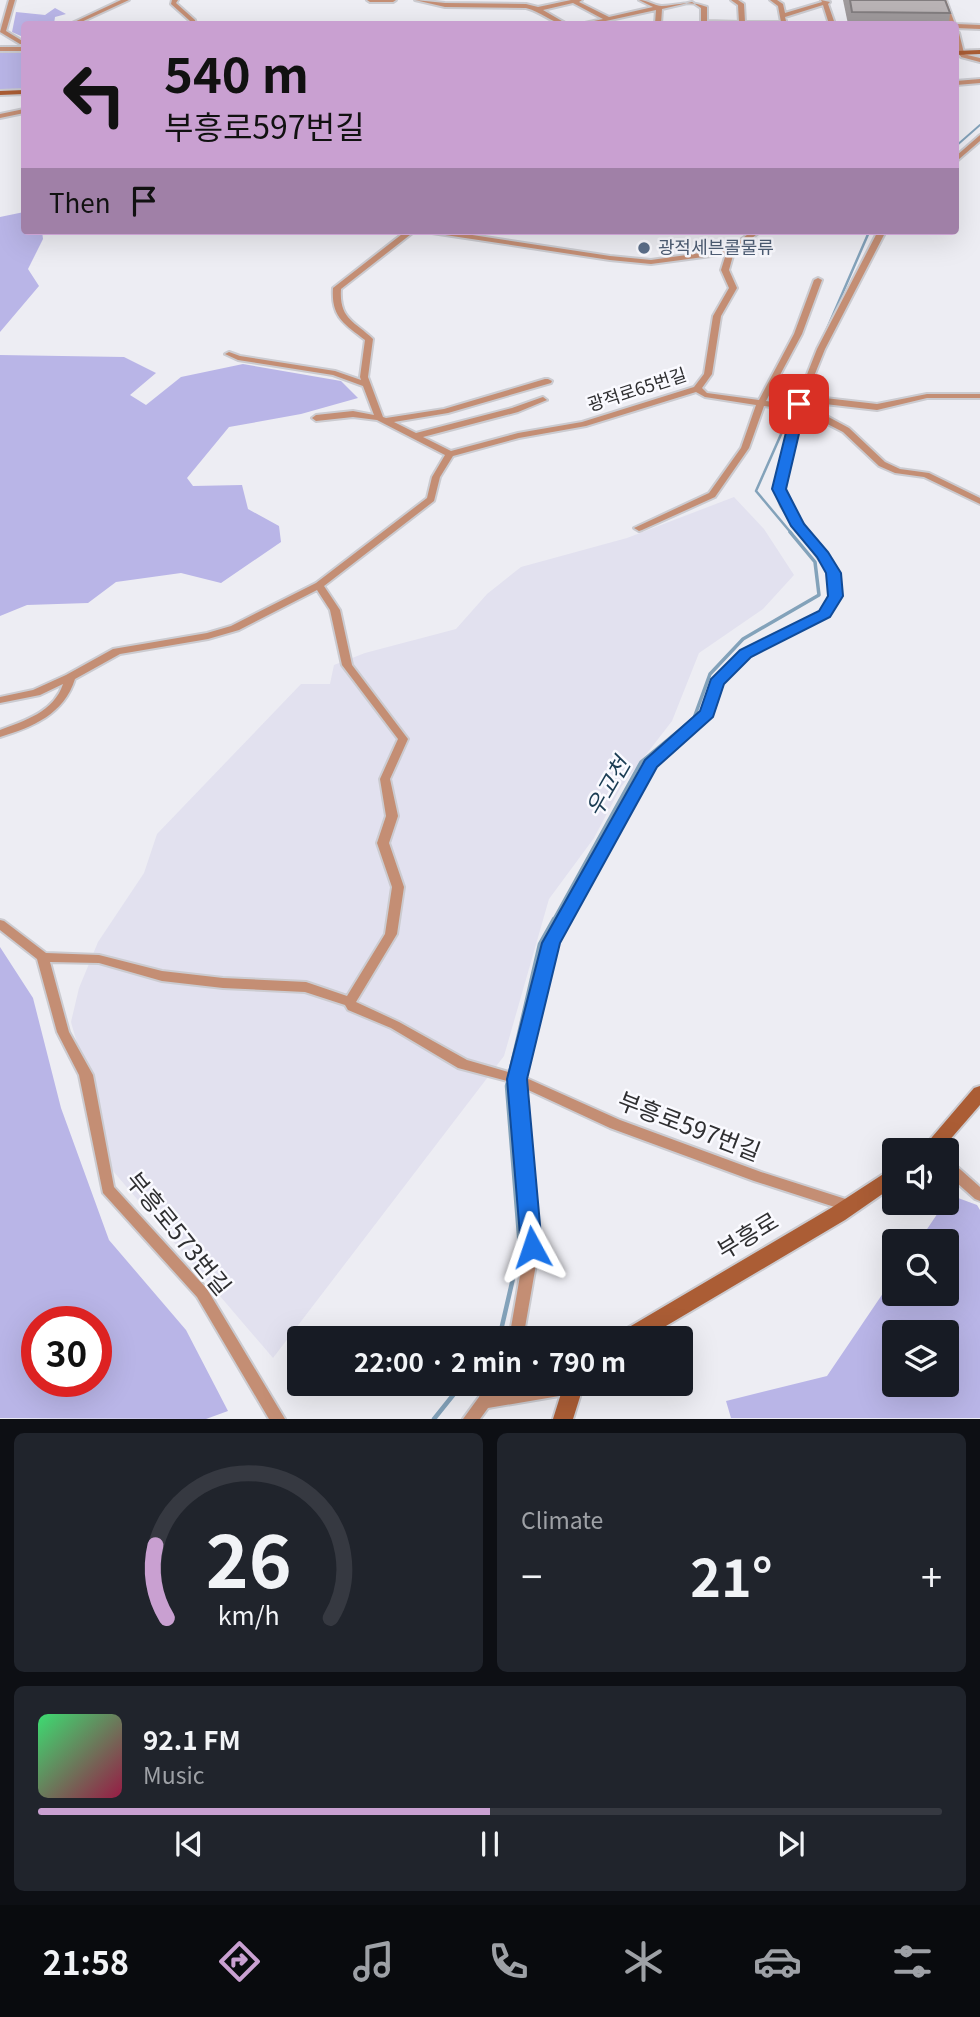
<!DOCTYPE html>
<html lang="en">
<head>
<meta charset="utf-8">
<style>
	:root { --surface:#171b24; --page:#20242c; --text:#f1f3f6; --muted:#9ea1a6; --line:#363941; --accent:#c9a0d1 }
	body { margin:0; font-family:Georgia,"Noto Sans KR",serif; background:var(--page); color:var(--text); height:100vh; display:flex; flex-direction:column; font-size:26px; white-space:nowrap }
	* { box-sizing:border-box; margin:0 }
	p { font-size:23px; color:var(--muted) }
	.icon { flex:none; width:38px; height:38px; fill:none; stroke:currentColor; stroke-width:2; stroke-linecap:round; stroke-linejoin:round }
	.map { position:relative; height:1419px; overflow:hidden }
	.details { display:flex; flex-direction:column; gap:14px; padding:14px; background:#0d0f14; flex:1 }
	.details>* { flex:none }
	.top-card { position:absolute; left:21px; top:21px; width:938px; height:214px; border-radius:7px; box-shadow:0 7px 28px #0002; background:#c9a0d1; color:#111; overflow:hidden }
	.fabs { position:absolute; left:882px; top:1138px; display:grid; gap:14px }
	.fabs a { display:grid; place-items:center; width:77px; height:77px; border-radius:7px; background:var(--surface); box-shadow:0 7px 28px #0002; font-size:35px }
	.speed { position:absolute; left:21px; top:1306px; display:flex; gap:14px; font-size:35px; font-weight:700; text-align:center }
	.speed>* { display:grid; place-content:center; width:91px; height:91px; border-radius:50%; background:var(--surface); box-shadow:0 7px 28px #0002; line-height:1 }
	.speed .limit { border:10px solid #d22; background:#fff; color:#111 }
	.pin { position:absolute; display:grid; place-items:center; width:60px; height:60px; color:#fff; margin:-30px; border-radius:14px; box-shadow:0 4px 10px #0006 }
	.me { position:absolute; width:77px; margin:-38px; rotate:355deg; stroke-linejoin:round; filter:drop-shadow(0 0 5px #0008) }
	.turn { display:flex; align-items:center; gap:24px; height:147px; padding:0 28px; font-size:32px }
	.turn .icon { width:91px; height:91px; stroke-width:2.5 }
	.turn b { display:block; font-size:49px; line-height:60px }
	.then { display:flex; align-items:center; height:66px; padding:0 28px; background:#0003; gap:14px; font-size:26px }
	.big { font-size:52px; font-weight:700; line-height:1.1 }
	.details .tile { flex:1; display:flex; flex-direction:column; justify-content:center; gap:10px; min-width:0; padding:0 24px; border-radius:10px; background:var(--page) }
	.details .dial { align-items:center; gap:0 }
	.dial svg { height:182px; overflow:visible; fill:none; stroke:var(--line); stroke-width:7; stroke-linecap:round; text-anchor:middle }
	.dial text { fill:var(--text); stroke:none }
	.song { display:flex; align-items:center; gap:21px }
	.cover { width:84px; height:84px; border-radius:10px; background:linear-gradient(135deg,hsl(140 70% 55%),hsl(340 70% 35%)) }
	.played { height:7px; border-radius:4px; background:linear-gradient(90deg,var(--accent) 50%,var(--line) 50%) }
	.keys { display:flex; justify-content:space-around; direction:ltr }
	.heat { display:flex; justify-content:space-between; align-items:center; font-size:38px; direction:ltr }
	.details .tiles { flex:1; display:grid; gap:14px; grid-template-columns:1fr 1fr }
	.tile:last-child { grid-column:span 2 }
	.trip { position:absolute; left:287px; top:1326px; width:406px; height:70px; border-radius:7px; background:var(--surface); box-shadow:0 7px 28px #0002; font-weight:700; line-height:70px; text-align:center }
	.tab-bar { display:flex; height:112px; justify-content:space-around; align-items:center; background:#090b0e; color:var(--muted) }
	.tab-bar .icon { width:49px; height:49px }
	.tab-bar .current { color:var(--accent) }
	.tab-bar b { font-size:32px; color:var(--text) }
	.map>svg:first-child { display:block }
	.built { fill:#e2e1ef }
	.green { fill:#b9b5e7; fill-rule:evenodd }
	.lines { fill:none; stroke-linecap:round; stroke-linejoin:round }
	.stream-far3 { stroke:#83a2ba; stroke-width:2 }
	.stream-far2 { stroke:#83a2ba; stroke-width:2.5 }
	.stream-far1 { stroke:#83a2ba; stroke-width:3.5 }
	.stream { stroke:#83a2ba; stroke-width:4.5 }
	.minor-casing { stroke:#cbcbd0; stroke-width:4 }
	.tertiary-casing { stroke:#cbcbd0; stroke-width:4 }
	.secondary-casing { stroke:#cbcbd0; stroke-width:4 }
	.minor { fill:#c48e74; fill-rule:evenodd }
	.tertiary { fill:#c48e74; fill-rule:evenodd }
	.secondary { fill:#ab5d35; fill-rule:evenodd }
	.wall { fill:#9f9a9c }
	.building { fill:#b9b3b5; stroke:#827d7f; stroke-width:2 }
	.route { fill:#1a73e8; stroke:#114b97; stroke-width:2 }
	.service-dot { fill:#5c6f8a; stroke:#fafaff; stroke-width:2.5 }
	.labels { text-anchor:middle; stroke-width:5; stroke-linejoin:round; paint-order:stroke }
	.far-service-label { font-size:18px; fill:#4e5e75; stroke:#fafaff; text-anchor:start }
	.far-street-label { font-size:18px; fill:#2f2f31; stroke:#fafaff }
	.water-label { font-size:23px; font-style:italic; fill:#1a3c53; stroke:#fafaff }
	.near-street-label { font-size:24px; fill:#2f2f31; stroke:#fafaff }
</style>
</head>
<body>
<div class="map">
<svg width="980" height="1419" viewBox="0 0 980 1419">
	<rect width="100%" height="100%" fill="#ededf3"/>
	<path class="built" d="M734 497 764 529 794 575 763 609 699 653 672 721 621 787 594 838 549 899 504 1056 273 1358 113 1171 71 1022 79 988 98 942 144 873 157 834 301 684H330L334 665 365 653 456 629 487 594 521 567 627 538Z"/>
	<path class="green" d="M55 8 66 14 55 17 54 24H24L23 37 12 32 16 12 45 15Z
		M0 51 24 53V89L0 90Z
		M24 212V231H42L43 239 28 269 39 286 0 332V217Z
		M0 355 124 357 156 373 130 395 146 405 181 377 243 364 341 381 358 398 301 414 229 427 187 478 193 486 242 485 248 509 279 526 281 542 221 583 181 573 116 582 88 603 27 605 0 616Z
		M0 947 33 998 61 1108 109 1240 186 1330 228 1411 206 1419 0 1418ZM37 1321H96V1381H37Z
		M950 1195 977 1205 980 1210V1418H731L726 1401 827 1376 894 1277V1293H947V1241H919ZM894 1332H947V1384H894Z"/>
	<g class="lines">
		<path class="stream-far3" d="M956 146 980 125
			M868 234 869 231"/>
		<path class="stream-far2" d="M823 338 869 232
			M792 534 756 491 809 371"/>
		<path class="stream-far1" d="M553 921 641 762 694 718 710 674 743 639 819 595 815 562 790 532"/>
		<path class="stream" d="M499 1339 520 1248 507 1086 540 944 554 919
			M434 1419 462 1384"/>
		<defs>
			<path id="minor" d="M9 0H15L6 31 24 42V44H20L0 32Z
				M121 0H129L77 24H70Z
				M172 0H178L176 3 195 20 196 24H190V21L171 4Z
				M367 0H396L393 2H370Z
				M415 0 445 3 526 4 538 7 571 0H582L579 2 609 17 653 7 639 0C648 0 654 6 662 6 682 5 688 0 707 7V21L739 22 738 5 731 0H738L744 4 745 22H781L778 6 770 0H777L783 4 785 13 822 2 821 0 830 2 828 4 835 24H829L823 5 785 17 786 21 784 22 786 24H701V8L692 2 662 9 661 24H655L656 10 592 24H584L585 23 603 19 573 3 543 10 567 24C554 25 540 11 526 8L445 7Z
				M940 0H946L955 24H949Z
				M955 24H956L980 25V29L956 28Z
				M956 31 959 33 965 57 960 56 956 41Z
				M0 47H21L24 49 21 51H0Z
				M980 79V83L956 85V81Z
				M24 109V113L0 118V114Z
				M980 135V141L958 160 956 161V156Z
				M406 231H415L341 289C339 319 354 321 373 339L368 377 383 417 386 418 444 409 545 379H548L552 381 551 383 448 413 394 422 416 433 512 408 540 398 543 397 547 400 518 412 423 437 451 451 518 433 582 422 694 387 704 374 713 316 729 288 721 270 726 254 651 264 610 260 432 233 428 231H446L610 256 651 260 729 249 752 231H761L734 252 729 270 737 288 721 316 712 374 702 388 707 393 759 400 794 334 814 280 818 278 822 280 802 334 766 401 795 405 817 349 878 231H886L825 349 804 401 825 398 877 404 927 394H980V398H927L877 410 825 404 804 406 810 407 849 428 885 462 900 469 929 473 980 498V504L924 477 895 473 879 466 843 432 802 411 783 489 790 506 839 573 841 595 828 616 749 655 722 683 711 715 655 766 557 943 524 1077 620 1120 761 1172 855 1202 857 1206 855 1210 850 1212 754 1181 610 1128 524 1088 539 1247 523 1339H509L525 1247 511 1082 458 1068 391 1028 348 1010 345 1005 305 992 223 988 162 981 99 963 50 962 69 1032 93 1075 114 1187 207 1289 285 1419H269L197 1297 103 1193 79 1075 57 1032 37 959 0 930V920L4 921 46 953 99 955 162 971 223 978 306 982 347 996 385 934 392 887 377 843 386 816 380 779 398 739 342 665 330 610 317 590 239 630 208 639 120 654 75 679C64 714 33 727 0 737V730C24 721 54 712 63 684L40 695 0 703V697L33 690 66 675 113 649 207 633 231 626 316 583 427 498 432 477 445 455 377 420 353 417 316 421 312 418 316 415 353 411 374 415 363 386 333 375 238 360 225 354 229 352 240 356 335 371 361 380 360 377 365 340C344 324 331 317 333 288ZM696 392 705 397 756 405 741 448 709 493 634 528 639 531 642 530 715 497 749 448 764 406 793 410 775 489 781 506 829 573 831 595 821 612 741 651 712 682 702 712 647 761 545 943 512 1073 467 1060 399 1022 356 1002 397 934 404 887 389 843 398 816 390 779 408 739 352 665 340 610 324 586 434 501 440 477 453 456 519 438 586 426Z
				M947 1160 952 1162 980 1187V1201L975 1199 947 1174Z
				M485 1384H500L496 1393 547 1384H577L579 1387 576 1392 571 1394 488 1408 480 1419H463L479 1397Z"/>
			<path id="tertiary" d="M963 54 980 58V62L961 57V55Z"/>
			<path id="secondary" d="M980 50V54L956 55V51Z
				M24 90V94L0 95V91Z
				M980 1086V1105L941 1150H921L974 1088Z
				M894 1169V1186L845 1220 644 1339H616L619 1333 831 1208 888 1171Z
				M564 1384H584L573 1419H553Z"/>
		</defs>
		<use href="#minor" class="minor-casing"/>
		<use href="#tertiary" class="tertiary-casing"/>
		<use href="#secondary" class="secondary-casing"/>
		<use href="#minor" class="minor"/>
		<use href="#tertiary" class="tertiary"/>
		<use href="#secondary" class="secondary"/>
	</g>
	<path class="wall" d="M843 0H945L950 13 949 24H848Z"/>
	<path class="building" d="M850 0H945L950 13 852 12Z"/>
	<path class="route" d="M799 400 806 404 786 489 804 524 828 552 841 573 843 596 830 617 751 657 724 684 713 717 657 767 560 943 527 1079 542 1247 539 1254 532 1256 524 1254 521 1247 507 1079 542 943 645 760 700 711 711 679 740 650 819 611 828 596 826 573 817 557 791 526 772 489 793 404Z"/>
	<circle class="service-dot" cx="644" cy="248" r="7"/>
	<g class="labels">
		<g class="far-service-label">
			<text x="658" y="254">광적세븐콜물류</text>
		</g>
		<g class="far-street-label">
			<text transform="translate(637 390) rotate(-18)" y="6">광적로65번길</text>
		</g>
		<g class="water-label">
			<text transform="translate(608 787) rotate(-60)" y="8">우고천</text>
		</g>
		<g class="near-street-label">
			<text transform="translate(689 1127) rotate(21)" y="8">부흥로597번길</text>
			<text transform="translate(178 1234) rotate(51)" y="8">부흥로573번길</text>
			<text transform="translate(748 1236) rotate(-31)" y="8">부흥로</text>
		</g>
	</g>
</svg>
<div class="fabs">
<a><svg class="icon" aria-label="sound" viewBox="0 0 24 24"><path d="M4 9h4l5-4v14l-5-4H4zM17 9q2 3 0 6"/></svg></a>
<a><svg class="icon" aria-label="search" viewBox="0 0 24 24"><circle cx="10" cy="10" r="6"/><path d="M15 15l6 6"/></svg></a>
<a><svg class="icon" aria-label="layers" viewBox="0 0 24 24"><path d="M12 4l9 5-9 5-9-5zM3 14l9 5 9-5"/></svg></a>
</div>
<div class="speed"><div class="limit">30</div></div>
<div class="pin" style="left:799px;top:404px;background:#d93025"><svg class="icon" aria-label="arrive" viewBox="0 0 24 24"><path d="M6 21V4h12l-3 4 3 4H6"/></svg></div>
<svg class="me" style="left:532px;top:1247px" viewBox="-20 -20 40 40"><path d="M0-17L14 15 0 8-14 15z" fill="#1a73e8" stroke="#fff" stroke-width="4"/></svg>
<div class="trip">22:00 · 2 min · 790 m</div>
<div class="top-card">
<div class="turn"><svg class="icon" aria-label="left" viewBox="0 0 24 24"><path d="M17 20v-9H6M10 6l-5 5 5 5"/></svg><div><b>540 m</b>부흥로597번길</div></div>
<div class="then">Then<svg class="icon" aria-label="arrive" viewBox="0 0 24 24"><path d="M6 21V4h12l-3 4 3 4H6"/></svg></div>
</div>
</div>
<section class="details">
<div class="tiles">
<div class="tile dial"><svg viewBox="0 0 100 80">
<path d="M14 69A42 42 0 1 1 86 69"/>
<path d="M14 69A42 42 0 0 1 9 37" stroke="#c9a0d1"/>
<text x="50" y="56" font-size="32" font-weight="700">26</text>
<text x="50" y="72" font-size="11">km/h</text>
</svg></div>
<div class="tile"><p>Climate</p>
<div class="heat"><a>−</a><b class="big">21°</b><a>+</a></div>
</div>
<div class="tile">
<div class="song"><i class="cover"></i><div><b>92.1 FM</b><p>Music</p></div></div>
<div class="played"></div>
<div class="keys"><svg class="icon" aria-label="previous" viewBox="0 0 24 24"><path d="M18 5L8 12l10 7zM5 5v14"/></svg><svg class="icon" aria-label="pause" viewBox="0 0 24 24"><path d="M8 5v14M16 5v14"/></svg><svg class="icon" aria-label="next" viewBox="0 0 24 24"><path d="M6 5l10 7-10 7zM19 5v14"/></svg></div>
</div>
</div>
</section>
<nav class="tab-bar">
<b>21:58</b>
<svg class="icon current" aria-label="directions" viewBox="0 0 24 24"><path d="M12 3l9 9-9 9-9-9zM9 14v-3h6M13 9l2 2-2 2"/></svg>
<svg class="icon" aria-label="music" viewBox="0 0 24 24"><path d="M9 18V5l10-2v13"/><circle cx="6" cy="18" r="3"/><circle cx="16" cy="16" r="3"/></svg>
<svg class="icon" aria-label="phone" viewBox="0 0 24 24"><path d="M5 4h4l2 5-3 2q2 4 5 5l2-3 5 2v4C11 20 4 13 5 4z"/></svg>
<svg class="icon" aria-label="climate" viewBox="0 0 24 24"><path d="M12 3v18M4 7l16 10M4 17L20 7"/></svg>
<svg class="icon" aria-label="car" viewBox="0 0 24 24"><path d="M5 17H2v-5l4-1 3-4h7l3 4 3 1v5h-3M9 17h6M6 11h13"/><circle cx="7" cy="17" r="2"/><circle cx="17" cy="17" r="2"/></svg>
<svg class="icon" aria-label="filters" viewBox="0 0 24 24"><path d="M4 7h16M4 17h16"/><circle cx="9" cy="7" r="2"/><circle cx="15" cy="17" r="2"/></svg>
</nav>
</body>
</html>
